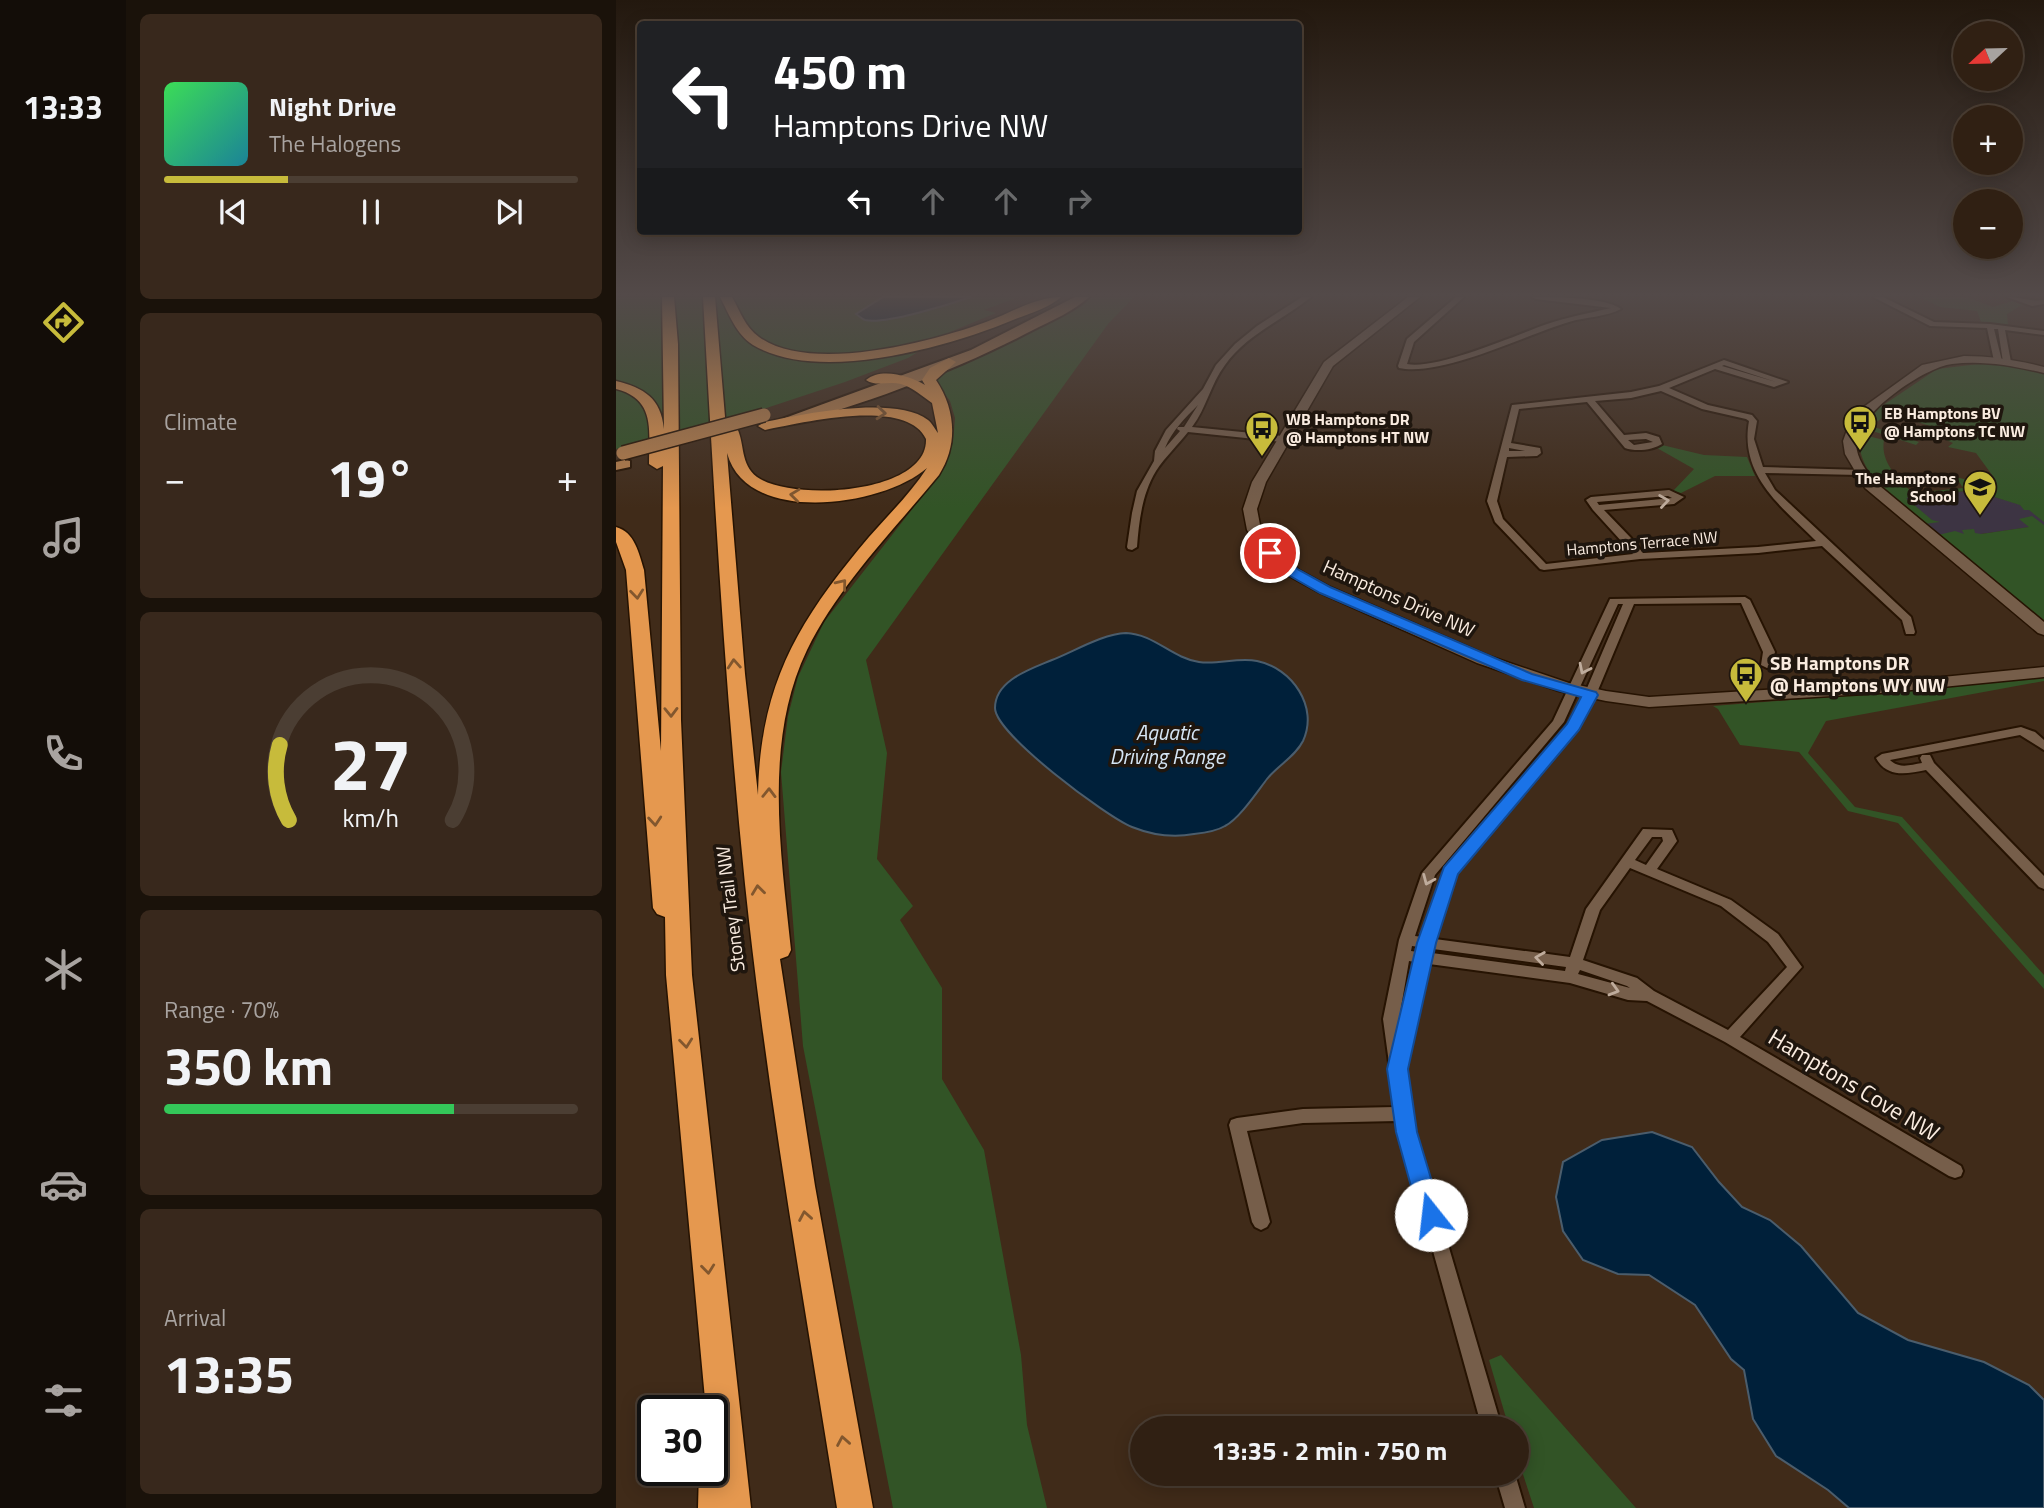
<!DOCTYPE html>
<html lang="en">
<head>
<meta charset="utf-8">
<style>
	:root { --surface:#302013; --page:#38281c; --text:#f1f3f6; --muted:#a8a3a0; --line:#4b3e33; --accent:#c7bb3b }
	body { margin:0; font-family:"Titillium Web",sans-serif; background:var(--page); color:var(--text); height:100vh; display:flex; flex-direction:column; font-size:26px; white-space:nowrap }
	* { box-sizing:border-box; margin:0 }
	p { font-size:23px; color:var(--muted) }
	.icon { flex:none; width:38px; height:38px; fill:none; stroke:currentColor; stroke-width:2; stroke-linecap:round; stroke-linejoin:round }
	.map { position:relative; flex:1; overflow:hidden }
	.panel { display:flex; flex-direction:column; gap:14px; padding:14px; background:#1a120a; width:490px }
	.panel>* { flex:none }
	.top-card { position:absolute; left:21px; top:21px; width:665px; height:214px; border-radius:7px; box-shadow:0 4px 18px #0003,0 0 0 2px var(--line); background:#202124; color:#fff; overflow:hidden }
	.needle { width:46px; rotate:248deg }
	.buttons { position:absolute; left:1337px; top:21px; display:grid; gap:14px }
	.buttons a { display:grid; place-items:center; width:70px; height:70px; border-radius:50%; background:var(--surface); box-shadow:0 4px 18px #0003,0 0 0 2px var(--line); font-size:35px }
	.speed { position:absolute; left:21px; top:1395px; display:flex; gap:14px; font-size:35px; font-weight:700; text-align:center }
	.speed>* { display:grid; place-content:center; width:91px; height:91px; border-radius:50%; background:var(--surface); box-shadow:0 4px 18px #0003,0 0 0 2px var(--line); line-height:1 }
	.speed .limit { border:4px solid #111; border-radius:10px; background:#fff; color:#111 }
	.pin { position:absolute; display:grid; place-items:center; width:60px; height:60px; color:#fff; margin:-30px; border:4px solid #fff; border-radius:50%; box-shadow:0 2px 7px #0007 }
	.me { position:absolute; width:77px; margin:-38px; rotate:344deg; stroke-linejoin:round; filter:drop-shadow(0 0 5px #0008) }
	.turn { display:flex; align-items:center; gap:24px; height:147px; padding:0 21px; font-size:32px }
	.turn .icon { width:91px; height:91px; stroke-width:2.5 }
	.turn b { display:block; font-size:49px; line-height:60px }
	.lanes { display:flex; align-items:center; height:66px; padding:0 21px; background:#0003; justify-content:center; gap:35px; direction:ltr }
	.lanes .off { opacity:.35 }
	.big { font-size:52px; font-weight:700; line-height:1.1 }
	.panel .card { flex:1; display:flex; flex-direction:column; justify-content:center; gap:10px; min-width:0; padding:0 24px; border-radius:10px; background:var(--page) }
	.panel .dial { align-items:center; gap:0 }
	.dial svg { height:182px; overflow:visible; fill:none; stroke:var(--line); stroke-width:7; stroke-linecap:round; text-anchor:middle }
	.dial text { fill:var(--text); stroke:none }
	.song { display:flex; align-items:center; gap:21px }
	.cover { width:84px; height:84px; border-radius:10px; background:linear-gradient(135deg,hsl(130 70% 55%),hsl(190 70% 35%)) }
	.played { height:7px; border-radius:4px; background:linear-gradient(90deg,var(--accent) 30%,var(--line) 30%) }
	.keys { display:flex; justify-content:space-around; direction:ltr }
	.heat { display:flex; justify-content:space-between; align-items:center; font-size:38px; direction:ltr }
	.charge { height:10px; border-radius:5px; background:linear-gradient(90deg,#34c759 70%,var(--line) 0) }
	.trip { position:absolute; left:514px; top:1416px; width:399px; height:70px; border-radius:35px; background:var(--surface); box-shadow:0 4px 18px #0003,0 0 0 2px var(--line); font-weight:700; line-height:70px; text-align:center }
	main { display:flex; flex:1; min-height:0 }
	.dock { display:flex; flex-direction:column; width:126px; justify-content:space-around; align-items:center; background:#130d08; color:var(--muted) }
	.dock .icon { width:49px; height:49px }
	.dock .active { color:var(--accent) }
	.dock b { font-size:32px; color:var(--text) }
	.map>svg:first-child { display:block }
	.education { fill:#3d3443 }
	.green { fill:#325426 }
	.water { fill:#00203a; stroke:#4b5d6c; stroke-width:2 }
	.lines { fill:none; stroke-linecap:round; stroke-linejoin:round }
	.street-casing { stroke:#261302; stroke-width:4 }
	.secondary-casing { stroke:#261302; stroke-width:3 }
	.primary-casing { stroke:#261302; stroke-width:4 }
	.highway-casing { stroke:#261302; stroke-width:3 }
	.street { fill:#765e4a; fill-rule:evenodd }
	.secondary { fill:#765e4a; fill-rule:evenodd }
	.primary { fill:#b9814d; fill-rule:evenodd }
	.highway { fill:#e5984f; fill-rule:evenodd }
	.primary-bridge-casing { stroke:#261302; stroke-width:16; stroke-linecap:butt }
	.primary-bridge { stroke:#b9814d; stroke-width:13 }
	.oneway { stroke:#82572e }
	.oneway2 { stroke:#bfac9c }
	.route { fill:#1a73e8; stroke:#114b97; stroke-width:2 }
	.labels { text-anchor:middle; stroke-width:7; stroke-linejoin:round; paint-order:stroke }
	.far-poi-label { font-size:16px; font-weight:bold; fill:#faece0; stroke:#1f160e; text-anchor:start }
	.far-street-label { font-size:16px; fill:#faece0; stroke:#1f160e }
	.street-label { font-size:19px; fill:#faece0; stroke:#1f160e }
	.poi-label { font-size:19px; font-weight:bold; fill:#faece0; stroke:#1f160e; text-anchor:start }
	.water-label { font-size:21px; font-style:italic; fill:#d6e6f5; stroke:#1f160e }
	.near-street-label { font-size:23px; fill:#faece0; stroke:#1f160e }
</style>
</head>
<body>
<main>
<nav class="dock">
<b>13:33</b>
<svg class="icon active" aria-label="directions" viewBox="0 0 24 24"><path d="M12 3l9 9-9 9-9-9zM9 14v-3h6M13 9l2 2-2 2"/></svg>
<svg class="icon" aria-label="music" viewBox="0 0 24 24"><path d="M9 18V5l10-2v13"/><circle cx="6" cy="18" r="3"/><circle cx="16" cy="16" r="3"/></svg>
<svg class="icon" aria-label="phone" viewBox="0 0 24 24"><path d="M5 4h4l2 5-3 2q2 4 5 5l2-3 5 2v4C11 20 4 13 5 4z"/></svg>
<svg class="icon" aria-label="climate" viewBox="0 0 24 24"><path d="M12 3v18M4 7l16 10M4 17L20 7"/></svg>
<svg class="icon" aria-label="car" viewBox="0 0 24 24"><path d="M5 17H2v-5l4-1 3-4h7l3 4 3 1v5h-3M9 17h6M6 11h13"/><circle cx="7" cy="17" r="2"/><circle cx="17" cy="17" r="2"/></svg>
<svg class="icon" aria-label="filters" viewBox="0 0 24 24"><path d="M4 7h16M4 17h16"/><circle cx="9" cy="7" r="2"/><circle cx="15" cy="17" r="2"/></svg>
</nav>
<section class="panel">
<div class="card">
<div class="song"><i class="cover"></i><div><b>Night Drive</b><p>The Halogens</p></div></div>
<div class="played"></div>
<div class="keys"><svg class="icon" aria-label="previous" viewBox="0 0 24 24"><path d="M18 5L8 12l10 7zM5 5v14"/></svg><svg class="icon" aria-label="pause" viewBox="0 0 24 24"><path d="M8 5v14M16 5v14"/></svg><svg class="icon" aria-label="next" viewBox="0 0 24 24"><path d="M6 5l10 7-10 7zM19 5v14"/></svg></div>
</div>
<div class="card"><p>Climate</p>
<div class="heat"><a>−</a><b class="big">19°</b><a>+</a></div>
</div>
<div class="card dial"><svg viewBox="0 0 100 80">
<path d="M14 69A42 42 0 1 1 86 69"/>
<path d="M14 69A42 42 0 0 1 10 36" stroke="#c7bb3b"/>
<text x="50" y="56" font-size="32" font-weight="700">27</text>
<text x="50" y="72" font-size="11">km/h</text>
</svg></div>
<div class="card"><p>Range · 70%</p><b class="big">350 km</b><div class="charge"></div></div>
<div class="card"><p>Arrival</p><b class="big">13:35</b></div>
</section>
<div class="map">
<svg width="1428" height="1508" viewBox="0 0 1428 1508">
	<rect width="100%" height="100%" fill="#402b19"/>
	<path class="education" d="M1350 491 1360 498 1375 496 1403 504 1411 510 1428 508V525L1365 534H1359L1355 529 1349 534 1322 535 1275 497 1307 492 1320 496 1318 494Z"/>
	<path class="green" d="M0 297H403L368 310 380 313 334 332 292 358 229 382 126 416 0 449Z
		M475 297H518L492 324 250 660 271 753 261 859 297 906 284 920 326 988V1079L368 1150 405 1355 411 1425 431 1508H277L187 1046 165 772 172 716 182 677 208 622 319 480 337 442 339 418 334 401 320 382V375Z
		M1304 297 1353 298 1377 307 1397 301 1406 305 1391 314 1392 325 1365 322 1361 311 1324 307Z
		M1371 363 1394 364 1428 372V522L1413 510H1408L1404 505 1375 496 1360 498 1350 491 1319 494 1323 496 1321 498 1311 496 1315 500 1310 501 1306 495 1290 498 1316 520 1324 522 1308 524C1280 500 1238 473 1244 434L1268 440C1264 462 1282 479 1297 493L1347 488 1340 477 1359 482 1378 481 1379 479 1360 453 1332 447 1337 443 1330 440 1336 433 1273 413 1255 426 1303 442 1300 445 1247 428 1263 408 1321 369Z
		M1046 445 1088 455 1131 457 1139 476H1099L1065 493 1057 491 1078 469 1041 448Z
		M1416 516 1428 525V622L1322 535 1339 531 1348 534 1346 530 1358 529 1359 533 1365 534 1413 527 1403 519Z
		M1428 676V681L1210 721 1192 753 1239 807 1286 817 1428 975V989L1282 823 1232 811 1183 752 1124 745 1102 709 1097 706 1289 691Z
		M885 1355 1020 1508H918L901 1456V1428H893L873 1360Z"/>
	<path class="water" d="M267 297H355C335 304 268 325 249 320 246 319 243 316 240 314Z
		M510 633C538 634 556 658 583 662 602 665 622 657 641 661 676 668 703 707 687 741 679 757 662 765 651 779 641 792 623 819 609 826 601 831 587 833 578 834 557 838 536 835 516 827 491 817 379 734 379 708 379 680 415 669 436 660 459 651 486 634 510 633Z
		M1036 1132 1076 1147 1103 1182 1126 1207 1154 1220 1185 1246 1242 1313 1292 1340 1368 1362 1413 1385 1428 1400V1508H1233L1212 1490 1160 1456 1137 1419 1128 1370 1115 1359 1079 1305 1033 1275 1002 1274 967 1260 947 1231 940 1197 947 1162 986 1140Z"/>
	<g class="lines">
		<defs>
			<path id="street" d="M686 297H695C666 321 631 334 609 365 594 385 591 407 576 427L667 436 671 439 667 442 572 432C562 445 549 457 540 471 526 494 523 521 521 547L516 550 512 549 511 547 516 513 521 491 538 461 539 451 550 430 587 389 600 365 619 344 641 326ZM582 405 568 427H562L561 429 564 431 549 448C556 431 569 418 582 405Z
				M840 297H848L798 342 791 364C821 370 900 335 931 324 952 317 973 313 995 308L920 299 916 297C937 297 990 297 1005 309 990 317 969 317 953 322 909 335 826 377 783 368L782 366 791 339Z
				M1257 297H1267L1318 322 1374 324 1428 331V335L1389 330 1395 362 1391 364 1387 362 1382 329H1378L1386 361 1382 363 1378 361 1371 328 1314 326Z
				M1391 297C1405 297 1415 302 1428 300V304L1416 306Z
				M1108 360 1172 382 1158 387 1099 369 1053 388 1092 405 1136 415 1141 421 1138 439 1147 467 1246 470 1248 472 1243 475 1149 473 1159 490 1295 617 1299 632 1298 634H1290L1286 620 1206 546 1142 553 1024 559 928 570 924 569 879 522 871 501 896 405 1015 392 1043 386ZM1108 365 1160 382 1106 366ZM1045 391 1086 409 1130 419 1133 421C1123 476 1166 507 1200 541L1142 547 1027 553 1015 538 988 510 1058 504 1068 497 1053 490 975 497 970 500 977 510 1017 554 930 564 887 519 881 501 891 457 921 456 925 453 924 448 895 443 903 409 971 402 1009 448C1020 452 1037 450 1046 444L1043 437 1030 433 1008 435 979 401 1015 398ZM1030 439 1037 442 1018 445 1012 440ZM893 448 909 451H893ZM1052 496 1056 498 983 505 981 502Z
				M1129 597 1134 600 1159 652 1155 667 1151 668 1145 665 1147 652 1125 603 1018 604 980 695 963 726 840 873 819 939 954 957 970 909 1027 829 1056 830 1061 841 1041 869 1115 900 1162 934 1186 967 1124 1037 1345 1166 1347 1171 1345 1176 1339 1178 1333 1176 1109 1042 1031 1001 1012 1000 954 983 813 964 789 1064 799 1132 886 1428H866L781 1121 687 1123 631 1131 654 1222 651 1227 645 1230 639 1227 636 1222 613 1125 615 1120 621 1118 687 1109 779 1107 767 1019 783 940 806 873 937 721 994 599ZM1002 604H1007L968 695 952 724 829 868 806 937 799 936 819 875 948 722ZM1036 837H1046L1047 841 1030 865 1019 860ZM1014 868 1105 906 1152 942 1171 967 1112 1030 1038 991 1021 978 967 960 984 910ZM796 946 803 947 802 952 795 951ZM817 949 950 967 949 971 816 953ZM793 961 799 962 784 1026 783 1019ZM964 970 1011 986 1014 988 962 974Z
				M1405 727 1419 732 1428 740V750L1404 735 1274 760C1283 769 1294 765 1306 763L1304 758 1306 755H1314L1318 763 1428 876V889L1423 887 1310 770C1290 774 1271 778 1260 758L1266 754Z
				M879 1474H899L909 1508H889Z"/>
			<path id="secondary" d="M792 297H804L717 366 650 482 641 509 645 530 659 550 683 570 714 587 873 656 953 683 990 691 1033 697 1265 683 1428 667V677L1265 693 1033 707 990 701 943 691 861 663 704 593 673 576 649 556 631 530 627 509 636 482 708 362Z
				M1348 356C1375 356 1401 360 1428 367V373C1398 366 1367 360 1336 364 1309 367 1240 414 1240 444 1241 459 1250 471 1259 482L1428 622V635L1422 633 1249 488 1229 454 1227 441 1231 430 1249 406 1306 365Z"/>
			<path id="primary" d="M459 297H473C458 311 435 321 417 330 340 370 249 405 165 426L158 422 355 350Z
				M9 460 14 461V467L0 470V462Z"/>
			<path id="highway" d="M46 297H58L62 344 65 720 76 975 135 1508H82L83 1470H96V1410H90L50 975 49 917 41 914 37 908 10 570 0 542V527C19 532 23 554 28 570L45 751 47 466 41 469 33 464C33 431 40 399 0 389V381C28 388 45 398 48 429Z
				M87 297H99L110 429 121 428C129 444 124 464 141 477 176 502 312 494 310 439 290 397 186 423 149 430L142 426 149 422C187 414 279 395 312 420 316 423 319 429 322 433L316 403C306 396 296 387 285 384 273 381 259 387 250 380 265 367 294 376 309 385L306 380 314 368 333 358 340 362 320 380C340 410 342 445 323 475 277 531 223 585 191 650 147 741 165 853 175 950L172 956 164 959 199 1186 257 1508H221C188 1301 151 1093 129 884 109 689 98 493 87 297ZM111 453C131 527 268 506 311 468 295 493 273 514 253 537 183 620 144 683 142 795L129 674Z
				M104 297H116C124 311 129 327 143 337 194 374 316 342 370 322 395 313 419 297 445 297 433 308 412 314 397 320 332 347 203 384 137 345 120 334 113 314 104 297Z"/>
		</defs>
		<use href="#street" class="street-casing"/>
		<use href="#secondary" class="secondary-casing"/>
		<use href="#primary" class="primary-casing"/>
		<use href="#highway" class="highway-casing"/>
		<use href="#street" class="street"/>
		<use href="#secondary" class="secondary"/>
		<use href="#primary" class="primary"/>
		<use href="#highway" class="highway"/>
		<defs>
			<path id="primary-bridge" d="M7 453 148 415"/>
		</defs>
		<use href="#primary-bridge" class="primary-bridge-casing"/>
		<use href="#primary-bridge" class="primary-bridge"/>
	</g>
	<defs><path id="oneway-chevron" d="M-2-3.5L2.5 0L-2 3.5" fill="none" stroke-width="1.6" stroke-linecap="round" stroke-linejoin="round" transform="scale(1.75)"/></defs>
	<g class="oneway">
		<use href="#oneway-chevron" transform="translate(265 413) rotate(5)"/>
		<use href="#oneway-chevron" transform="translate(179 495) rotate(-173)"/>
		<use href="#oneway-chevron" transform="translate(226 584) rotate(-51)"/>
		<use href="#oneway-chevron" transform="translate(21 594) rotate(84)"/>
		<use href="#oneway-chevron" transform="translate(118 664) rotate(-94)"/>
		<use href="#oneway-chevron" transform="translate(55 712) rotate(89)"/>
		<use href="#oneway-chevron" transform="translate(153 793) rotate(-89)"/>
		<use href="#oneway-chevron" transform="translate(39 821) rotate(85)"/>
		<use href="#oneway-chevron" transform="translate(142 890) rotate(-97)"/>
		<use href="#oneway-chevron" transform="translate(70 1043) rotate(84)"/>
		<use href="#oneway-chevron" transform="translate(189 1216) rotate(-100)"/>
		<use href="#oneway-chevron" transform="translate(92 1269) rotate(84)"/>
		<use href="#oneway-chevron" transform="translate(227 1441) rotate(-100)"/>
	</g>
	<g class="oneway2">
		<use href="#oneway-chevron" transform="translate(1048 501) rotate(-8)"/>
		<use href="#oneway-chevron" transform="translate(968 669) rotate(116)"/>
		<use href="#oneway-chevron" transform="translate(812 880) rotate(113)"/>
		<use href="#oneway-chevron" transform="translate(924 958) rotate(-172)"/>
		<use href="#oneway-chevron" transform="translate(998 990) rotate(16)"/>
	</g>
	<linearGradient id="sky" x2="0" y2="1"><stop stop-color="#23180e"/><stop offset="0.58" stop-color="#534a49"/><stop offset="1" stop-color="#534a49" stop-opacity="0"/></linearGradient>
	<rect width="1428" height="508" fill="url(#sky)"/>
	<path class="route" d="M654 549 683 570 714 587 916 674 980 692 982 695 963 730 842 874 820 943 792 1069 801 1132 826 1215 823 1222 815 1225 807 1222 803 1215 780 1132 771 1069 801 943 828 867 951 724 965 697 906 680 704 593 674 576 649 556 647 553Z"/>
	<defs>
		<symbol id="bus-pin" viewBox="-11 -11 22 30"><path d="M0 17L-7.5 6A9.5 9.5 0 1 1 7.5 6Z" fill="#c7bb3b" stroke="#1f160e"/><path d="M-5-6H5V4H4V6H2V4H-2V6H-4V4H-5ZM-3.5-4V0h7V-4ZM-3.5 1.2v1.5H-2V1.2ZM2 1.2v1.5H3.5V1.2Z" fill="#111"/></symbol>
		<symbol id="school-pin" viewBox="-11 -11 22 30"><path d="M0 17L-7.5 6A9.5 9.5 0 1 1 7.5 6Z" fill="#c7bb3b" stroke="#1f160e"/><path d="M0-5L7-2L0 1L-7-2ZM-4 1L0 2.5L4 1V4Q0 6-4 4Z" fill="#111"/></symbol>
	</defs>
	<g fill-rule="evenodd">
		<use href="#bus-pin" x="1225" y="403" width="38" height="52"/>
		<use href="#bus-pin" x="627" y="409" width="38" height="52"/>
		<use href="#school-pin" x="1345" y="468" width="38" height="52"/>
		<use href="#bus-pin" x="1111" y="655" width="38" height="52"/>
	</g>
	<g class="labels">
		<g class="far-poi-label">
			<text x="1268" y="419">EB Hamptons BV<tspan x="1268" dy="18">@ Hamptons TC NW</tspan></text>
			<text x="670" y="425">WB Hamptons DR<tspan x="670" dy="18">@ Hamptons HT NW</tspan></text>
			<text x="1340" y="484" text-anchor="end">The Hamptons<tspan x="1340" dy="18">School</tspan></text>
		</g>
		<g class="far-street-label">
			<text transform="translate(1026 543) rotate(-5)" y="6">Hamptons Terrace NW</text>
		</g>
		<g class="street-label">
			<text transform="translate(783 598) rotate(24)" y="7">Hamptons Drive NW</text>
			<text transform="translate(114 909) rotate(-97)" y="7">Stoney Trail NW</text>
		</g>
		<g class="poi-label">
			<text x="1154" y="670">SB Hamptons DR<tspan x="1154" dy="22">@ Hamptons WY NW</tspan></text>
		</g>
		<g class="water-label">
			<text x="551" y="740">Aquatic<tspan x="551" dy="24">Driving Range</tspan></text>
		</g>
		<g class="near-street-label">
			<text transform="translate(1238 1085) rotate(31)" y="8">Hamptons Cove NW</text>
		</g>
	</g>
</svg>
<div class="buttons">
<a><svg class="needle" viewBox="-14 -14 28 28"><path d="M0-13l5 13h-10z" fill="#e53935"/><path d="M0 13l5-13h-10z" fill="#a8a3a0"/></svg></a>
<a>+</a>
<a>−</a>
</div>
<div class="speed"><div class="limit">30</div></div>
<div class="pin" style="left:654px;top:553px;background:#d93025"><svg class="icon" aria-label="arrive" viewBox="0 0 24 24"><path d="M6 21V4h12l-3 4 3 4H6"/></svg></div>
<svg class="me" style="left:815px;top:1215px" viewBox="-20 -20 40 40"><circle r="19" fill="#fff"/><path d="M0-13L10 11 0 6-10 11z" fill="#1a73e8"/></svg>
<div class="trip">13:35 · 2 min · 750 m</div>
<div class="top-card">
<div class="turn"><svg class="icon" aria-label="left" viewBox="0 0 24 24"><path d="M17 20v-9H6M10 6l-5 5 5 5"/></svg><div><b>450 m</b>Hamptons Drive NW</div></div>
<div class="lanes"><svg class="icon" aria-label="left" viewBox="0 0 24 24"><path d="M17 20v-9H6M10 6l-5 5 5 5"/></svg><svg class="icon off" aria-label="ahead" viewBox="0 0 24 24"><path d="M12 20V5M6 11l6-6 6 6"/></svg><svg class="icon off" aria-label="ahead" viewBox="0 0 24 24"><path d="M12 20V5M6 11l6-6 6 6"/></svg><svg class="icon off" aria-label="right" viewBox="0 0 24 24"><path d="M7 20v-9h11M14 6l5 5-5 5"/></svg></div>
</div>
</div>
</main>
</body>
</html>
